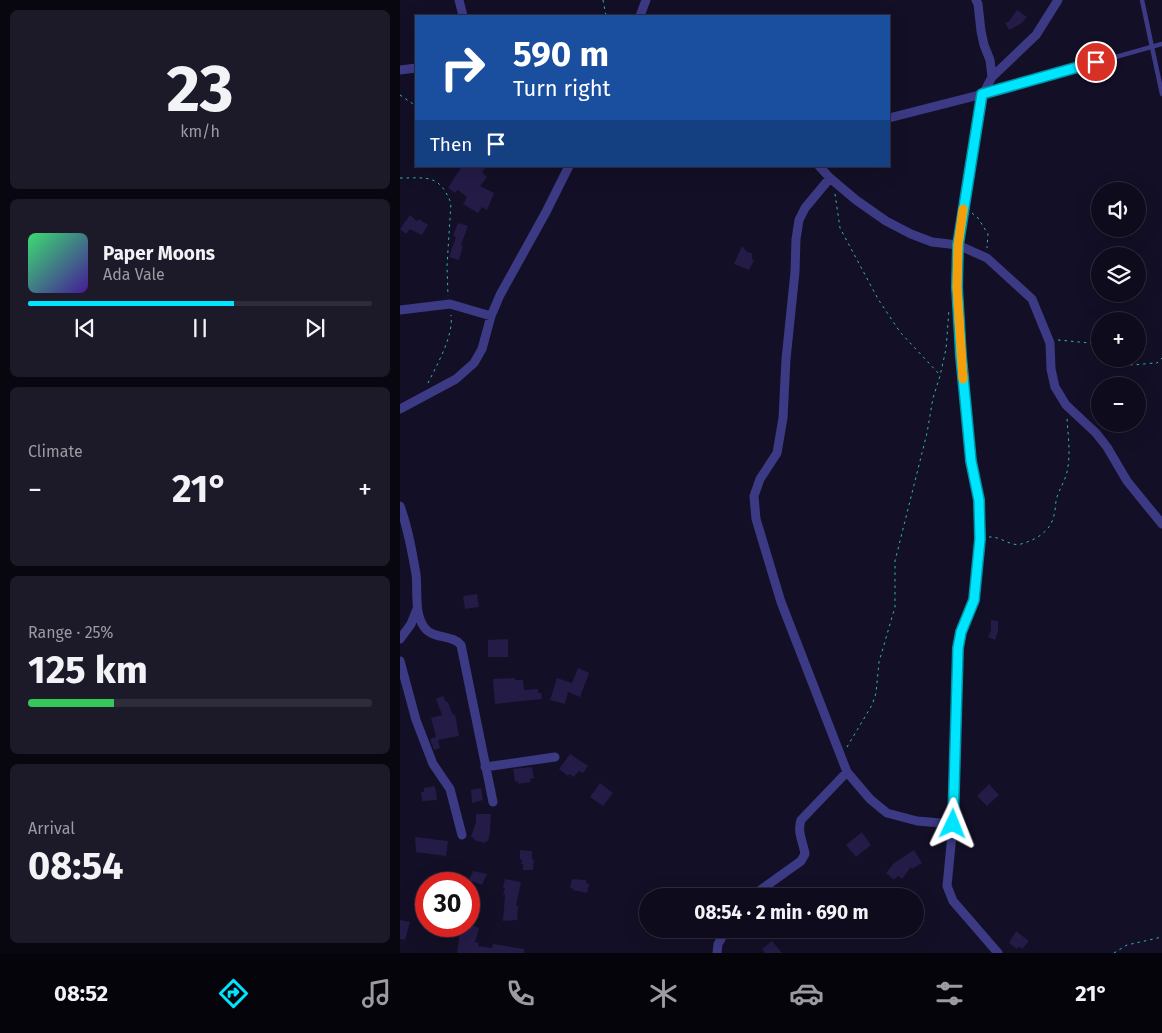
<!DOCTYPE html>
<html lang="en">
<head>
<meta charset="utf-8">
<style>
	:root { --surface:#0e0b1c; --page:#1c1929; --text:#f1f3f6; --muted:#9b9ba3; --line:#2e2b3b; --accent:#00e5ff }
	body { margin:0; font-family:"Fira Sans",sans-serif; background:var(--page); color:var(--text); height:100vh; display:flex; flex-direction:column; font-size:19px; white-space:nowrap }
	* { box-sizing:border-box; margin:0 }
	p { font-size:16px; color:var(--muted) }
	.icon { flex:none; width:28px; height:28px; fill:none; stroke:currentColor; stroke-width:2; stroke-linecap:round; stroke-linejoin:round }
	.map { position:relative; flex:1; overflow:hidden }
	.panel { display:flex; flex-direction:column; gap:10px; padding:10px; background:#08060f; width:400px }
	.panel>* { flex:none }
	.banner { position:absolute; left:15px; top:15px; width:475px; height:152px; border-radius:0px; box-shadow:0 5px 20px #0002,0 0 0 1px var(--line); background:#1a4fa0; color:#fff; overflow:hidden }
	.controls { position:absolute; left:691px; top:182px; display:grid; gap:10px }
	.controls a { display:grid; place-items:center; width:55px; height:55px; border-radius:50%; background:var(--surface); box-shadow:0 5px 20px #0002,0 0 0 1px var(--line); font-size:25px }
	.speed { position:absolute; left:15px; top:872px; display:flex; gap:10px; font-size:25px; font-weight:700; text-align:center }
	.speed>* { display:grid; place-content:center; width:65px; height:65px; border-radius:50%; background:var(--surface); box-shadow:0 5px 20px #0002,0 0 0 1px var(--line); line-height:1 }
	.speed .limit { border:8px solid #d22; background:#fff; color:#111 }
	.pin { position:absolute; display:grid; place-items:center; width:42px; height:42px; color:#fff; margin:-21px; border:2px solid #fff; border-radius:50%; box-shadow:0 1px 5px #0007 }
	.me { position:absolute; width:55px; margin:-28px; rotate:2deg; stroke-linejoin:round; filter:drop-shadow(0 0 4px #0008) }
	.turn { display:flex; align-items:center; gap:18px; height:105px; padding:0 15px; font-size:22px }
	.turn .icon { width:65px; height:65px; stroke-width:2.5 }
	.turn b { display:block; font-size:35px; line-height:42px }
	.then { display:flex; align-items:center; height:48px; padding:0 15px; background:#0003; gap:10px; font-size:19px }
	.big { font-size:38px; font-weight:700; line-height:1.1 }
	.panel .card { flex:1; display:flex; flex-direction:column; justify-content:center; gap:8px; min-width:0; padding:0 18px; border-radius:8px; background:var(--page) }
	.panel .dial { align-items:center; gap:0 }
	.dial b { font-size:65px; line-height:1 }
	.song { display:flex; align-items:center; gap:15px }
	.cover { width:60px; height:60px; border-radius:8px; background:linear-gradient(135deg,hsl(140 70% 55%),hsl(260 70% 35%)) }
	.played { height:5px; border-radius:2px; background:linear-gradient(90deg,var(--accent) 60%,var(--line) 60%) }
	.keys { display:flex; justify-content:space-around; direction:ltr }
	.heat { display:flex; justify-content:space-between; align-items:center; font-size:28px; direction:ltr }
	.charge { height:8px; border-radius:4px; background:linear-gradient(90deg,#34c759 25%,var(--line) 0) }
	.trip { position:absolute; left:239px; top:888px; width:285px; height:50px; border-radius:25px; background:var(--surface); box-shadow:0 5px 20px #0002,0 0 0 1px var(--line); font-weight:700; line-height:50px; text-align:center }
	.tab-bar { display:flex; height:80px; justify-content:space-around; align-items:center; background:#06040b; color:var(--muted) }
	.tab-bar .icon { width:35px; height:35px }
	.tab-bar .selected { color:var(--accent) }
	.tab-bar b { font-size:22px; color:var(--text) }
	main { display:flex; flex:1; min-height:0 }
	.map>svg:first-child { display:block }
	.building { fill:#241b47 }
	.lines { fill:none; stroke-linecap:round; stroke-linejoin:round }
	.path { stroke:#2fb8b0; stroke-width:1; stroke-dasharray:2.5 4; stroke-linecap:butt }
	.lane { stroke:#3d3a85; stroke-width:4.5 }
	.street { stroke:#3d3a85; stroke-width:9 }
	.route-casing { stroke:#0095a6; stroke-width:12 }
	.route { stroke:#00e5ff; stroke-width:9 }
	.slow { stroke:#f59e0b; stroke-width:9 }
</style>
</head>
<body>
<main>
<section class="panel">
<div class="card dial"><b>23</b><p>km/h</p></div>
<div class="card">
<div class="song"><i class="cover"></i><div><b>Paper Moons</b><p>Ada Vale</p></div></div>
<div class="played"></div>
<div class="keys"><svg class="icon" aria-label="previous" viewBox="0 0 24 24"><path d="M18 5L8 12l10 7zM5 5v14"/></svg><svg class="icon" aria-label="pause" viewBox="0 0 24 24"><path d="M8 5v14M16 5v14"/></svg><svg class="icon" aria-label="next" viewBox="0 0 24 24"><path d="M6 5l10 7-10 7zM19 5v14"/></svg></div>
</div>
<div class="card"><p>Climate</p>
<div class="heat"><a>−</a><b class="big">21°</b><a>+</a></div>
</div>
<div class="card"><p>Range · 25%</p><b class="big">125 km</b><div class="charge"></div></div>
<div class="card"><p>Arrival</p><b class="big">08:54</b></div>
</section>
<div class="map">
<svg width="762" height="953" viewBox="0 0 762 953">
	<rect width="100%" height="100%" fill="#130f26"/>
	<path class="building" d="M617 10 627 17 622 23 609 30 605 23 609 21Z
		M62 166H87L82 172 87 177 80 186 94 193 87 210 82 207 78 213 63 204 67 197 58 190 55 193 48 188Z
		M10 215 17 221 19 219 28 225 22 235 10 229 6 234 0 229Z
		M58 223 68 226 61 245 63 246 59 260 49 257 56 237 53 236Z
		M342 246 347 252 352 253V259L354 260 349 270 334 264Z
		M77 594 79 607 65 609 63 596Z
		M591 620 598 621V631L595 640 588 637 591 630Z
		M108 639V657H88V640Z
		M178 668 189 673 180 697 168 692 165 704 150 700 157 678 172 683Z
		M115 678V680H123L124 690 138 689V693H141L142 699 95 704 93 679Z
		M43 696 46 702H48L53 715 55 714 59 736 38 740 40 748 34 750 30 739 36 737 31 718 42 715 36 699Z
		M170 754 188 766 183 773 179 771 174 777 169 774 168 776 159 769Z
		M132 767 134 778 130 779 131 782 118 784V781L115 782 113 769Z
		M200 783 213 793 203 806 190 797Z
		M589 784 599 795 587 806 577 796Z
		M35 786 37 800 22 801 21 792H24V788Z
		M81 788 83 800 72 803 71 790Z
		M76 814H91L90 832 88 841H86L85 843 74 840V838L71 837 76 822Z
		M462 832 471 845 456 857 446 845Z
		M15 837 48 841 46 856 16 852Z
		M120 850 132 851V859L134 860 133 870H123V864H121L122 860 120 859Z
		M514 850 522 863 512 869 511 867 502 879 498 876 494 880 486 873 494 863Z
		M73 871 87 874 82 885 69 880Z
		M105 879 121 882 116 905 118 906 117 920 103 921 105 895H103L105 888H103Z
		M172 879 186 880V883L189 884 187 893 172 890 173 888H170Z
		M0 920 10 922 5 940 0 939Z
		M69 924 79 928 75 942 79 943 78 946 92 948 93 944 124 949V953H57L61 926H69Z
		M616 931 629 941 622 949 619 946 617 949 609 943Z
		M372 941 382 953H365L362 949Z"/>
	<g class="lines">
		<path class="path" d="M203 0 206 16
			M0 95 16 106
			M0 178C28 178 39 174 51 203L47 266 48 296
			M435 194 440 228 478 299 500 332 540 375
			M572 213 578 218 588 234 587 248
			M658 340 700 344
			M712 359C721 369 744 363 757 363L762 358
			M28 383C37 365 54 335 51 315
			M589 537C601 536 610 547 621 544 636 540 651 531 654 515 656 509 655 503 657 497 660 488 665 481 667 472 671 454 668 436 667 418
			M447 747 472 705 476 693 479 662 495 607V561L527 433 533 398 540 376 546 349 549 310
			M714 953 727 945 762 937"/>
		<path class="lane" d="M742 0 762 94
			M584 94 762 44"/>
		<path class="street" d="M59 0 63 16
			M576 0 578 4 581 31 584 45 590 60 592 77
			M240 16 246 0
			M0 70 16 68
			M489 118 583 94
			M419 166 430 178 456 200 486 221 511 234 532 242 558 245 587 258 632 299 650 343 651 369 655 387 666 405 696 433 707 447 727 481 762 524
			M430 178 405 208 399 220 396 239 395 272 386 359 383 418 377 453 360 479 354 496 356 519 381 602 447 772 470 799 487 813 517 821 553 824
			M0 310 50 304 91 316
			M0 409 56 379 74 363 82 349 91 316 100 295 146 212 169 166
			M0 506C8 528 12 551 16 574 18 591 14 613 24 627 33 640 52 634 61 645L93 802
			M0 639 11 624 17 609
			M0 661 16 720 33 764 50 789 62 835
			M85 767 155 757
			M352 896 401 861 405 854C403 842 397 832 401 820L447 772
			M317 953 318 944 327 929
			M598 953 553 901 547 886 553 824 558 647 561 632 574 599 580 539 579 500 571 461 561 356 557 287 558 245 583 94 592 77 636 35 658 0"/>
	</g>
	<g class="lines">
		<defs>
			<path id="route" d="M553 824 558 648 561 632 574 600 580 539 579 500 571 461 561 356 557 287 558 245 582 94 696 62"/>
		</defs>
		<use href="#route" class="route-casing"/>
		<use href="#route" class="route"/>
		<path class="slow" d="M563 379 557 287 558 245 563 209"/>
	</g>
</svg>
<div class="controls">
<a><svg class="icon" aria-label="sound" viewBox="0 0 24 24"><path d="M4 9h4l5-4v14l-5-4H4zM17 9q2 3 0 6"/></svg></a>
<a><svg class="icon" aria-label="layers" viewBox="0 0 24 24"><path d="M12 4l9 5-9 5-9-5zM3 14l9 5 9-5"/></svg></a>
<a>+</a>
<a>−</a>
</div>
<div class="speed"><div class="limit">30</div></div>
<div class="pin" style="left:696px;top:62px;background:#d93025"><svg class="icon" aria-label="arrive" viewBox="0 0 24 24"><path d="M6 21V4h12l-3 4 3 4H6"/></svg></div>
<svg class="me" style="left:553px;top:824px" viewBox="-20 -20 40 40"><path d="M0-17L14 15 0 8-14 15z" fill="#00e5ff" stroke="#fff" stroke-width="4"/></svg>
<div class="trip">08:54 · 2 min · 690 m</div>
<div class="banner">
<div class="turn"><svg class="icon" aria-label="right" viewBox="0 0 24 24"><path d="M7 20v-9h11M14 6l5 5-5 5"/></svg><div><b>590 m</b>Turn right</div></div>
<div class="then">Then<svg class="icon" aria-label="arrive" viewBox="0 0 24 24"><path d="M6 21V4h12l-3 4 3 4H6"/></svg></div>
</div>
</div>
</main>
<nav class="tab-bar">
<b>08:52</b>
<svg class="icon selected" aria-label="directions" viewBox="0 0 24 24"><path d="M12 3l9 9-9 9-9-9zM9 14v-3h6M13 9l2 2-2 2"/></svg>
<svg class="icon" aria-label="music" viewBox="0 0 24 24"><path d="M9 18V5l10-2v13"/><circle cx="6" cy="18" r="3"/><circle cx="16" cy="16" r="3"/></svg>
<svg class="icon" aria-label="phone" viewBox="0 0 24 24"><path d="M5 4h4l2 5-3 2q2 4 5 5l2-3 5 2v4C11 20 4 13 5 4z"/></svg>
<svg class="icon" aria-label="climate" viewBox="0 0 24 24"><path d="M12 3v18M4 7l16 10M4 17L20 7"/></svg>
<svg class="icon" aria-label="car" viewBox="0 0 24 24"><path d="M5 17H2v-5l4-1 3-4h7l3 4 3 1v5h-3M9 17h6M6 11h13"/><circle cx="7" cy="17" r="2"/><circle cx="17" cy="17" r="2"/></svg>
<svg class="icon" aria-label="filters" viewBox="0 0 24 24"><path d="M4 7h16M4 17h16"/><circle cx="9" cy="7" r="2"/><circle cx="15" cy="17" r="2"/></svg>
<b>21°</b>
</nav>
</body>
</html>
